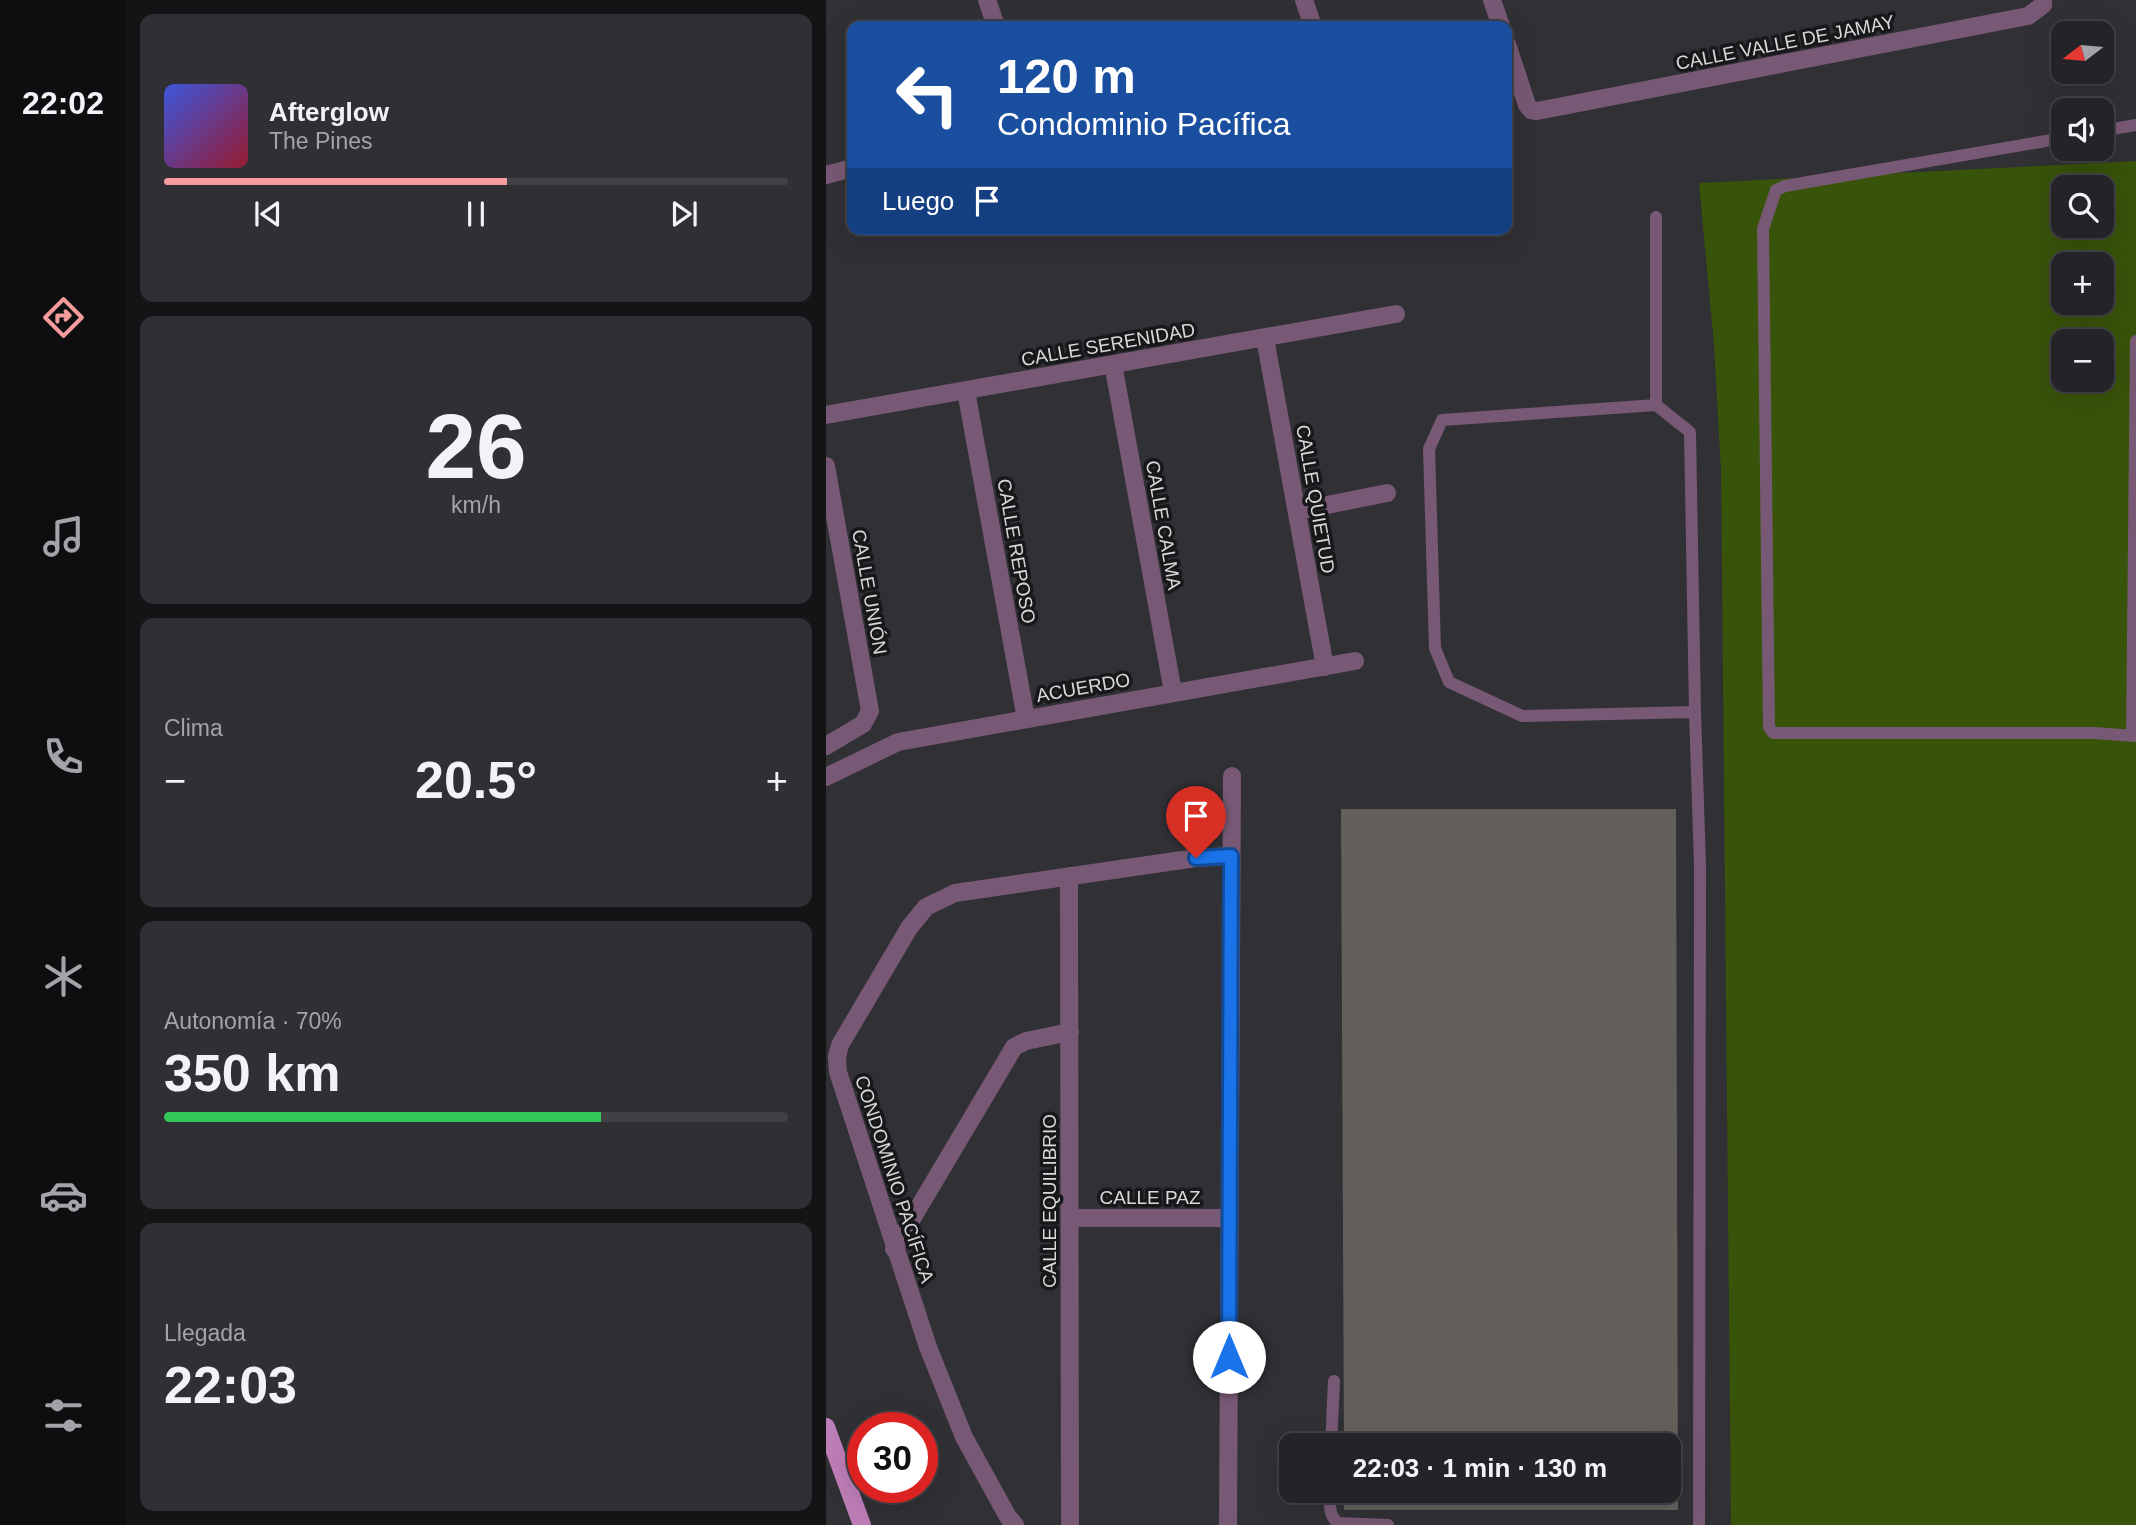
<!DOCTYPE html>
<html lang="es">
<head>
<meta charset="utf-8">
<style>
	:root { --surface:#242428; --page:#303034; --text:#f1f3f6; --muted:#a3a4a8; --line:#414145; --accent:#f59b9c }
	body { margin:0; font-family:Arial,sans-serif; background:var(--page); color:var(--text); height:100vh; display:flex; flex-direction:column; font-size:26px; white-space:nowrap }
	* { box-sizing:border-box; margin:0 }
	p { font-size:23px; color:var(--muted) }
	.icon { flex:none; width:38px; height:38px; fill:none; stroke:currentColor; stroke-width:2; stroke-linecap:round; stroke-linejoin:round }
	.map { position:relative; flex:1; overflow:hidden }
	.panel { display:flex; flex-direction:column; gap:14px; padding:14px; background:#141416; width:700px }
	.panel>* { flex:none }
	.guide { position:absolute; left:21px; top:21px; width:665px; height:214px; border-radius:14px; box-shadow:0 7px 28px #0002,0 0 0 2px var(--line); background:#1a4fa0; color:#fff; overflow:hidden }
	.needle { width:46px; rotate:254deg }
	.tools { position:absolute; left:1225px; top:21px; display:grid; gap:14px }
	.tools a { display:grid; place-items:center; width:63px; height:63px; border-radius:14px; background:var(--surface); box-shadow:0 7px 28px #0002,0 0 0 2px var(--line); font-size:35px }
	.speed { position:absolute; left:21px; top:1412px; display:flex; gap:14px; font-size:35px; font-weight:700; text-align:center }
	.speed>* { display:grid; place-content:center; width:91px; height:91px; border-radius:50%; background:var(--surface); box-shadow:0 7px 28px #0002,0 0 0 2px var(--line); line-height:1 }
	.speed .limit { border:10px solid #d22; background:#fff; color:#111 }
	.pin { position:absolute; display:grid; place-items:center; width:60px; height:60px; color:#fff; margin:-72px -30px; border-radius:50% 50% 50% 0; rotate:-45deg; box-shadow:0 0 7px #0007 }
	.pin .icon { rotate:45deg }
	.me { position:absolute; width:77px; margin:-38px; rotate:0deg; stroke-linejoin:round; filter:drop-shadow(0 0 5px #0008) }
	.turn { display:flex; align-items:center; gap:24px; height:147px; padding:0 35px; font-size:32px }
	.turn .icon { width:91px; height:91px; stroke-width:2.5 }
	.turn b { display:block; font-size:49px; line-height:60px }
	.then { display:flex; align-items:center; height:66px; padding:0 35px; background:#0003; gap:14px; font-size:26px }
	.big { font-size:52px; font-weight:600; line-height:1.1 }
	.panel .widget { flex:1; display:flex; flex-direction:column; justify-content:center; gap:10px; min-width:0; padding:0 24px; border-radius:14px; background:var(--page) }
	.panel .dial { align-items:center; gap:0 }
	.dial b { font-size:91px; line-height:1 }
	.song { display:flex; align-items:center; gap:21px }
	.cover { width:84px; height:84px; border-radius:10px; background:linear-gradient(135deg,hsl(230 70% 55%),hsl(350 70% 35%)) }
	.played { height:7px; border-radius:4px; background:linear-gradient(90deg,var(--accent) 55%,var(--line) 55%) }
	.keys { display:flex; justify-content:space-around; direction:ltr }
	.heat { display:flex; justify-content:space-between; align-items:center; font-size:38px; direction:ltr }
	.charge { height:10px; border-radius:5px; background:linear-gradient(90deg,#34c759 70%,var(--line) 0) }
	.trip { position:absolute; left:453px; top:1433px; width:402px; height:70px; border-radius:14px; background:var(--surface); box-shadow:0 7px 28px #0002,0 0 0 2px var(--line); font-weight:600; line-height:70px; text-align:center }
	main { display:flex; flex:1; min-height:0 }
	.tab-bar { display:flex; flex-direction:column; width:126px; justify-content:space-around; align-items:center; background:#0e0e10; color:var(--muted) }
	.tab-bar .icon { width:49px; height:49px }
	.tab-bar .active { color:var(--accent) }
	.tab-bar b { font-size:32px; color:var(--text) }
	.map>svg:first-child { display:block }
	.green { fill:#38530a; fill-rule:evenodd }
	.building { fill:#63605b }
	.lines { fill:none; stroke-linecap:round; stroke-linejoin:round }
	.service { stroke:#785975; stroke-width:12 }
	.minor { stroke:#785975; stroke-width:18 }
	.primary { stroke:#be7eb7; stroke-width:18 }
	.route-casing { stroke:#114b97; stroke-width:18 }
	.route { stroke:#1a73e8; stroke-width:12 }
	.labels { text-anchor:middle; stroke-width:7; stroke-linejoin:round; paint-order:stroke }
	.street-label { font-size:19px; fill:#d8d8db; stroke:#18181b }
</style>
</head>
<body>
<main>
<nav class="tab-bar">
<b>22:02</b>
<svg class="icon active" aria-label="directions" viewBox="0 0 24 24"><path d="M12 3l9 9-9 9-9-9zM9 14v-3h6M13 9l2 2-2 2"/></svg>
<svg class="icon" aria-label="music" viewBox="0 0 24 24"><path d="M9 18V5l10-2v13"/><circle cx="6" cy="18" r="3"/><circle cx="16" cy="16" r="3"/></svg>
<svg class="icon" aria-label="phone" viewBox="0 0 24 24"><path d="M5 4h4l2 5-3 2q2 4 5 5l2-3 5 2v4C11 20 4 13 5 4z"/></svg>
<svg class="icon" aria-label="climate" viewBox="0 0 24 24"><path d="M12 3v18M4 7l16 10M4 17L20 7"/></svg>
<svg class="icon" aria-label="car" viewBox="0 0 24 24"><path d="M5 17H2v-5l4-1 3-4h7l3 4 3 1v5h-3M9 17h6M6 11h13"/><circle cx="7" cy="17" r="2"/><circle cx="17" cy="17" r="2"/></svg>
<svg class="icon" aria-label="filters" viewBox="0 0 24 24"><path d="M4 7h16M4 17h16"/><circle cx="9" cy="7" r="2"/><circle cx="15" cy="17" r="2"/></svg>
</nav>
<section class="panel">
<div class="widget">
<div class="song"><i class="cover"></i><div><b>Afterglow</b><p>The Pines</p></div></div>
<div class="played"></div>
<div class="keys"><svg class="icon" aria-label="previous" viewBox="0 0 24 24"><path d="M18 5L8 12l10 7zM5 5v14"/></svg><svg class="icon" aria-label="pause" viewBox="0 0 24 24"><path d="M8 5v14M16 5v14"/></svg><svg class="icon" aria-label="next" viewBox="0 0 24 24"><path d="M6 5l10 7-10 7zM19 5v14"/></svg></div>
</div>
<div class="widget dial"><b>26</b><p>km/h</p></div>
<div class="widget"><p>Clima</p>
<div class="heat"><a>−</a><b class="big">20.5°</b><a>+</a></div>
</div>
<div class="widget"><p>Autonomía · 70%</p><b class="big">350 km</b><div class="charge"></div></div>
<div class="widget"><p>Llegada</p><b class="big">22:03</b></div>
</section>
<div class="map">
<svg width="1310" height="1525" viewBox="0 0 1310 1525">
	<rect width="100%" height="100%" fill="#303035"/>
	<path class="green" d="M1310 161V1525H905L895 471 888 345 873 183ZM1237 187H1276V226H1237ZM1237 264H1276V303H1237ZM1237 341H1276V380H1237Z"/>
	<path class="building" d="M515 809H850L852 1510H518V1491H844V1446H518Z"/>
	<g class="lines">
		<path class="service" d="M1276 131 1310 125
			M1237 138 959 186 950 190 937 229 943 727 947 733H1268L1310 736
			M830 217V405L864 432 869 712
			M830 405 616 420 603 449 609 648 623 682 696 716 869 712 874 865 873 1525
			M1306 736 1310 341
			M505 1446 508 1381
			M504 1491C504 1503 502 1515 512 1523L562 1525"/>
		<path class="minor" d="M161 0 170 26
			M478 0 487 26
			M666 0 675 26
			M681 44 701 105 705 110 711 111 1202 16 1217 5V0
			M0 175 26 168
			M439 338 499 667
			M287 364 347 692
			M140 391 200 719
			M0 415 570 314
			M0 466 44 711 37 724 0 746
			M471 511 561 493
			M0 777 72 742 529 661
			M243 876 244 1525
			M244 1218H404
			M68 1249 188 1047 200 1041 244 1032
			M189 1525 182 1517 138 1437 102 1347 12 1072 11 1057 14 1045 83 928 100 907 129 893 370 858 405 856
			M402 1525 406 776"/>
		<path class="primary" d="M0 1427 36 1525"/>
	</g>
	<g class="lines">
		<defs>
			<path id="route" d="M370 858 405 856 403 1357"/>
		</defs>
		<use href="#route" class="route-casing"/>
		<use href="#route" class="route"/>
	</g>
	<g class="labels">
		<g class="street-label">
			<text transform="translate(959 42) rotate(-11)" y="7">CALLE VALLE DE JAMAY</text>
			<text transform="translate(282 344) rotate(-10)" y="7">CALLE SERENIDAD</text>
			<text transform="translate(490 499) rotate(80)" y="7">CALLE QUIETUD</text>
			<text transform="translate(338 525) rotate(80)" y="7">CALLE CALMA</text>
			<text transform="translate(191 551) rotate(80)" y="7">CALLE REPOSO</text>
			<text transform="translate(44 592) rotate(80)" y="7">CALLE UNIÓN</text>
			<text transform="translate(257 687) rotate(-10)" y="7">ACUERDO</text>
			<text transform="translate(69 1179) rotate(72)" y="7">CONDOMINIO PACÍFICA</text>
			<text x="324" y="1204">CALLE PAZ</text>
			<text transform="translate(223 1201) rotate(-90)" y="7">CALLE EQUILIBRIO</text>
		</g>
	</g>
</svg>
<div class="tools">
<a><svg class="needle" viewBox="-14 -14 28 28"><path d="M0-13l5 13h-10z" fill="#e53935"/><path d="M0 13l5-13h-10z" fill="#a3a4a8"/></svg></a>
<a><svg class="icon" aria-label="sound" viewBox="0 0 24 24"><path d="M4 9h4l5-4v14l-5-4H4zM17 9q2 3 0 6"/></svg></a>
<a><svg class="icon" aria-label="search" viewBox="0 0 24 24"><circle cx="10" cy="10" r="6"/><path d="M15 15l6 6"/></svg></a>
<a>+</a>
<a>−</a>
</div>
<div class="speed"><div class="limit">30</div></div>
<div class="pin" style="left:370px;top:858px;background:#d93025"><svg class="icon" aria-label="arrive" viewBox="0 0 24 24"><path d="M6 21V4h12l-3 4 3 4H6"/></svg></div>
<svg class="me" style="left:403px;top:1357px" viewBox="-20 -20 40 40"><circle r="19" fill="#fff"/><path d="M0-13L10 11 0 6-10 11z" fill="#1a73e8"/></svg>
<div class="trip">22:03 · 1 min · 130 m</div>
<div class="guide">
<div class="turn"><svg class="icon" aria-label="left" viewBox="0 0 24 24"><path d="M17 20v-9H6M10 6l-5 5 5 5"/></svg><div><b>120 m</b>Condominio Pacífica</div></div>
<div class="then">Luego<svg class="icon" aria-label="arrive" viewBox="0 0 24 24"><path d="M6 21V4h12l-3 4 3 4H6"/></svg></div>
</div>
</div>
</main>
</body>
</html>
